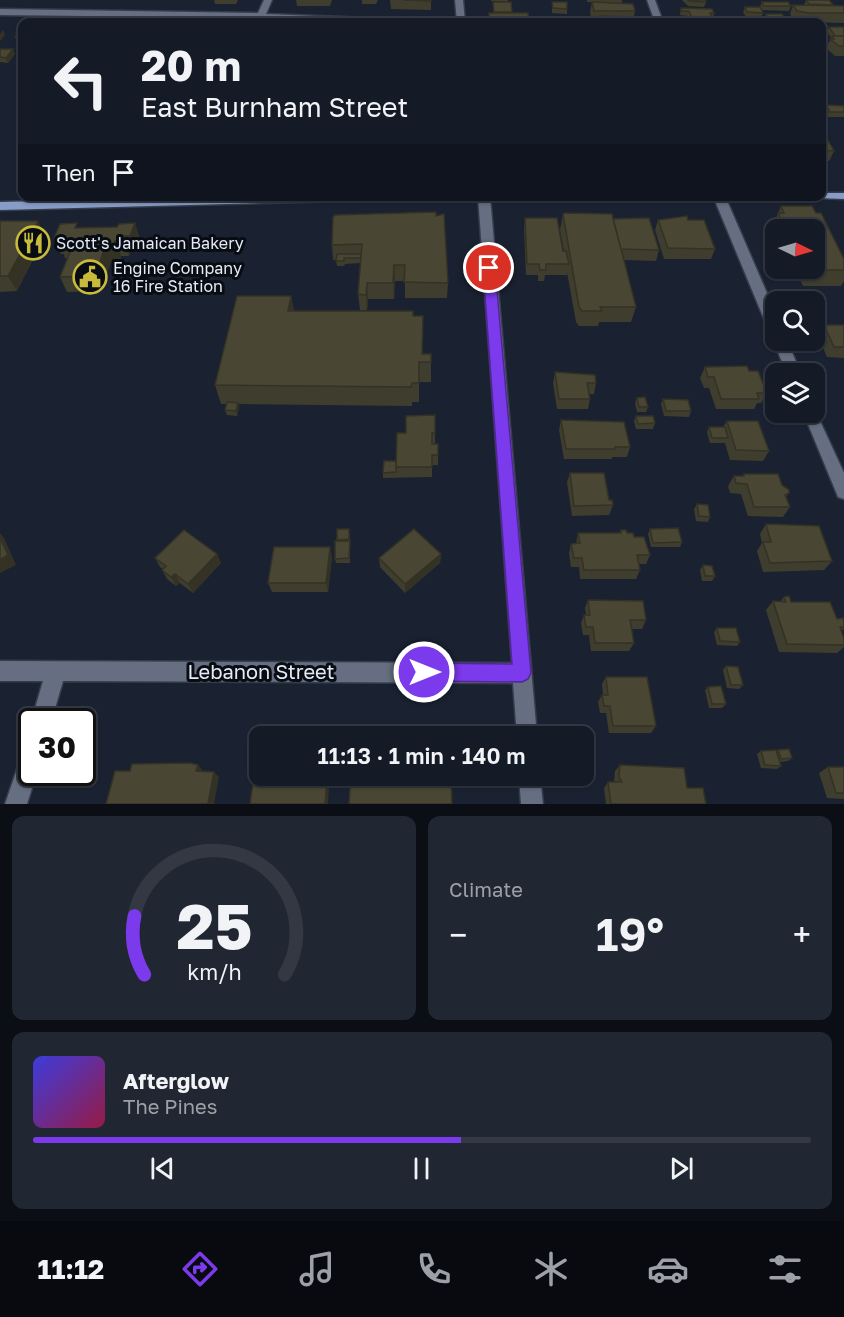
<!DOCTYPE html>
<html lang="en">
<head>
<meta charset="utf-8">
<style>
	:root { --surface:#141a26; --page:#212732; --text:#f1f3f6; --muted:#9da1a7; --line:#333843; --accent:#7c3aed }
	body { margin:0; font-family:"Golos Text",sans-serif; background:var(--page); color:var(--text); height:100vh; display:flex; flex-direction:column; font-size:22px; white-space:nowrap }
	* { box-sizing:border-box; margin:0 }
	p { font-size:20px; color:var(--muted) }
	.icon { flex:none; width:33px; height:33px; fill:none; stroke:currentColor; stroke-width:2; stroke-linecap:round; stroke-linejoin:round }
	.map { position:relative; height:804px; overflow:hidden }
	.sheet { display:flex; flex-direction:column; gap:12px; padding:12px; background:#0b0e15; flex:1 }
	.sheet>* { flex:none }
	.hud { position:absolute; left:18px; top:18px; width:808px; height:183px; border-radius:12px; box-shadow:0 2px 4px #0004,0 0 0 2px var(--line); background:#141a26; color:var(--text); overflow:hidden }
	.needle { width:39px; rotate:95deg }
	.controls { position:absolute; left:765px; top:219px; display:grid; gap:12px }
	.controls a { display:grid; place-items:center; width:60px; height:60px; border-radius:12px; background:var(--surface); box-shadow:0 2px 4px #0004,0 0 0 2px var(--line); font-size:30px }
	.speed { position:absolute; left:18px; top:708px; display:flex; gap:12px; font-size:30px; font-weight:700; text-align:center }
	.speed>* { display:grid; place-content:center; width:78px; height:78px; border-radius:50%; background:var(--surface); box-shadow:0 2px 4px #0004,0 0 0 2px var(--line); line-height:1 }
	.speed .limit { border:3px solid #111; border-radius:9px; background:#fff; color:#111 }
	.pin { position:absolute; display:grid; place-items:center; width:51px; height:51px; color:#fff; margin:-26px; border:3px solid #fff; border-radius:50%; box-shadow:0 2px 6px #0007 }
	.me { position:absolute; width:66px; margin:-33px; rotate:90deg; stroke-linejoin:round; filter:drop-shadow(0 0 4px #0008) }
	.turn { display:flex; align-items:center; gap:21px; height:126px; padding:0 24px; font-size:27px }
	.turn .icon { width:78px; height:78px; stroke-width:2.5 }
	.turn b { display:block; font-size:42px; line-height:51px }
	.then { display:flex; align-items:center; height:57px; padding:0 24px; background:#0003; gap:12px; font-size:22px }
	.big { font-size:45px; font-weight:600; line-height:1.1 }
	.sheet .widget { flex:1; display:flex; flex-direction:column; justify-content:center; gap:9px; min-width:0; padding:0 21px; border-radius:12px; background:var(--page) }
	.sheet .dial { align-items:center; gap:0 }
	.dial svg { height:156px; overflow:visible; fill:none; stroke:var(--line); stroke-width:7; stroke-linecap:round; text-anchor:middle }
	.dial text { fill:var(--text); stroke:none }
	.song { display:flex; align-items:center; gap:18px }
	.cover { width:72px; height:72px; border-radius:9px; background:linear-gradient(135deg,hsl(240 70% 55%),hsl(340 70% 35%)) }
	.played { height:6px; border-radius:3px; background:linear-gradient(90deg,var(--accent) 55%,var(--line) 55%) }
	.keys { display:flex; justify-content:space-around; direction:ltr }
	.heat { display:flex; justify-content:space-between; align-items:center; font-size:33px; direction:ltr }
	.sheet .tiles { flex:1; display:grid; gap:12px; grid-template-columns:1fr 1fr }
	.widget:last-child { grid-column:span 2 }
	.trip { position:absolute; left:249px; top:726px; width:345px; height:60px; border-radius:12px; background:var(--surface); box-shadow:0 2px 4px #0004,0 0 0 2px var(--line); font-weight:600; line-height:60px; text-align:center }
	.menu { display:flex; height:96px; justify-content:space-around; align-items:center; background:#080a0f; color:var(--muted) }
	.menu .icon { width:42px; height:42px }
	.menu .on { color:var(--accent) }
	.menu b { font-size:27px; color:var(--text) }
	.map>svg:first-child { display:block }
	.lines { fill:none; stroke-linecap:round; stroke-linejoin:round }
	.minor-casing { stroke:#363c4a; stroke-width:3 }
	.major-casing { stroke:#363c4a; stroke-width:3 }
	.minor { fill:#656f81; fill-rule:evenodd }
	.major { fill:#879dc7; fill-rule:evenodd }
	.wall { fill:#3f3d2d }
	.shaded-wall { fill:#333224 }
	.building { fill:#494734; stroke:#333224; stroke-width:1.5 }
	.route { fill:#7c3aed; stroke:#51269a; stroke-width:1.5 }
	.labels { text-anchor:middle; stroke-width:6; stroke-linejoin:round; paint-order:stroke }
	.poi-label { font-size:16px; fill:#e5ebf6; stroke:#080c13; text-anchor:start }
	.near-street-label { font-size:20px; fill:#e5ebf6; stroke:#080c13 }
</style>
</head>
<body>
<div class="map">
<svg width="844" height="804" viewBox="0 0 844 804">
	<rect width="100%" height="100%" fill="#1a2232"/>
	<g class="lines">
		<defs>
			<path id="minor" d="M264 0H272L266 14 393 19 397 22 264 19 262 22H254L255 18 0 15V9L258 13Z
				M455 0H463L465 22H457Z
				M647 0H655L663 22H655Z
				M478 196H490L537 736H517L513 683 63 681 51 722H32V724L31 722 43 681H0V661L512 663Z
				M713 196H725L776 314V336L769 331Z
				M776 336V340H787L801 374H787L773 340Z
				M814 408 844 473V499L838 497 836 492 803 412H814Z
				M32 743V772H37L27 804H5L25 746Z
				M519 776H540L543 804H521Z"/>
			<path id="major" d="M822 193H844V199L818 198 817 196H822Z
				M253 196H426L421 199 0 210V202Z
				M651 196H722L717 199H656Z"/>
		</defs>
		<use href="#minor" class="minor-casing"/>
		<use href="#major" class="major-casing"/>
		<use href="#minor" class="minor"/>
		<use href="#major" class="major"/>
	</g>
	<path class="wall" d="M214 0H238L236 4H215Z
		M296 0H332L330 6H297Z
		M362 0H378L376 4H362Z
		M390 0H431V10L391 9Z
		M491 0H508V2L491 1Z
		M587 0H622V3L635 11 633 21H632L633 22H596V21H592L590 12 592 2H587Z
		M682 0H705L706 2 704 7 688 6Z
		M806 0 833 5 844 6V23L804 22 794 20 790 14 793 5H804Z
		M493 2 512 13H528L529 22H488L489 13H493Z
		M552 2 567 9V14L552 13Z
		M762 2 791 6 789 11 762 10 760 7Z
		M745 7 763 13 761 17H746L743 12Z
		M681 8 714 13 713 18 734 22H689L690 21 688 16 680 15Z
		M766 14 786 21 785 22H766L764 19Z
		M22 25V46H19L15 37 17 35 16 33Z
		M829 27H844V56H835L826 48 831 38 827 32Z
		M0 49H13L15 54 8 63 0 62Z
		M822 77 826 84 824 89H822Z
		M826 105 844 106V117H827L824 111Z
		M822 135 834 151 829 161H822Z
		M781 206H812L816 213H821L844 259V281L841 286H803L794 268H814V230H776V235L772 228Z
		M563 214 613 219 659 250 656 261 624 260 636 307 631 322H599L598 326H579L576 322 567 272V275H545L544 281H538V275H526L524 229 525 218 564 251 560 230Z
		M333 217 448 283 447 298H405V281H395L394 299H368L367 310H360L358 294 361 263 345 264 344 266H337L336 260H333L332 245Z
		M658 220H688L715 249 711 259H664L655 230Z
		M0 221 45 236 17 291 0 292Z
		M117 227 140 239 136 252H130L129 256H121V260L111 262 101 291 67 292 60 277 68 258H65L64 254H61L54 238 78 228Z
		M291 296 294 311 413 316 423 354H431V382H419V402H412V406L238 404 239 408 237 416 227 415 225 410 227 404H221L215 385Z
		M824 325H844V358L827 357 818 336Z
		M705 367 749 371 767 393 761 403H757L754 409H716L709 388H704L700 378Z
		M555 372 596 383 594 394H589L590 399 588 409H557L553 383Z
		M637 398 648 407 646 412H637L635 403Z
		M663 399 691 411 689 417 664 416 661 404Z
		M435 415V443L438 455V465H432V477L383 478V473L396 461 406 433Z
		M636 416 655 423 653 429H636L634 421Z
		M561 420 630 447 627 457H612V459H564L559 430Z
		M727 421 769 451 763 461 730 460 725 443H710L707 432 709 427H723Z
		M570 473 609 500 613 505 609 515 572 516 567 482Z
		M744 474 782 485 789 493 786 497 790 507 783 517 748 516 741 494 730 493 728 486 734 476H742Z
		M697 504 710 517 708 522 696 521 694 509Z
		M766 524 832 561 824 570 763 572 757 551 762 543 760 534Z
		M337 529 350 534V563H336L335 559 337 541Z
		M650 529 682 542 680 547H651L648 534Z
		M621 530 634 537 650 555 646 564H639L640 570 636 579H580L579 567H571L569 553 571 544H576L578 533H619Z
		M217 554 221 563 193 593 180 583 176 586 167 579 162 570 163 569 160 567 155 558Z
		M441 554 440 563 405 593 380 567 379 558Z
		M332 557 328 592H272L268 583Z
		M703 565 715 576 712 581H702L700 570Z
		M784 597 791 602 844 622V629L841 631 844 647 837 653 779 652 766 610 773 601 780 602Z
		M588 600 646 620 642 629H631L634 643 629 651H591L589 635H583L581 623 584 615H586L585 608Z
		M717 628 740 642 737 646 717 645 714 632Z
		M726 666 743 685 739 689 727 688 723 670Z
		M606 677 656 726 651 733H609L606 713H600L598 702 602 695H603L602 684Z
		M708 687 726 704 722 708H709L705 690Z
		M778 750 792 758 788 761 780 762 781 766 777 769 761 768 757 754 761 751H777Z
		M620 765 687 788 706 804H606L604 788 608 782H614L615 771Z
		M828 767H844V799L827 798 819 773Z"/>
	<path class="shaded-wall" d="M3 30 5 35 0 41V34Z
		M13 49 15 54 8 63 6 58Z
		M38 221 45 236 17 291 8 276Z
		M135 223 140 239 136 252 130 236Z
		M124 236 130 252 129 256 123 240Z
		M115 241 121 256V260L111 262 101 291 95 276 105 247Z
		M394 265 395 281 394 299 393 283Z
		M367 283 368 299 367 310 366 295Z
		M291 296 295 316 288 311Z
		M238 403 239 408 237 416 236 411Z
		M0 533 4 538 16 565 0 573Z
		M330 547 332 557 328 592 326 583Z
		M217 554 221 563 193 593 188 584Z
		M441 554 440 563 405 593V584Z
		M175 574 180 583 176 586 171 577Z
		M198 765 203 771H196Z
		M214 772 219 777 214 804H208Z
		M310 776H313L312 788 309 782Z
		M327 782 329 788 328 804H325Z"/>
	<path class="building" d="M403 0H431V1Z
		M688 0H705L706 2 689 1Z
		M806 0H829L833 5 809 4Z
		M493 2H511L512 12H494Z
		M552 2H567V9L553 8Z
		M592 2 633 4 635 11H594Z
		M762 2H788L791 6H764Z
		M793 5 844 6V13H809L797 11Z
		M745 7H760L763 13 747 12Z
		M681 8 712 9 714 13H710L712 17 704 18H692L689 11H681Z
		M489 13H528L529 22H493V17H489Z
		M766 14H782L786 21H770Z
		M600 16 631 17 633 22H601L597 18 601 19Z
		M559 17H576L577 22H560Z
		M186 18 221 19 220 22H184Z
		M690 18H729L734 22H692Z
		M22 25V37H15L19 33H16Z
		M829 27H844V36H835Z
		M832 36H844V46H839L830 39H834Z
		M0 49H13L6 58 0 57Z
		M822 77 826 84H822Z
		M826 105 844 106V112H830Z
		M822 135H825L834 151 822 150Z
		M781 206H812L816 213H821L844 259V270H811L810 268H814V230H788L778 213H784Z
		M436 212V216L444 214 448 283 404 282 405 265H394L393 283H367L366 295 358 294 362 244 332 245 333 217 335 215Z
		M565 213 612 214 636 307H600L602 311H582L579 307 563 214Z
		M687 216 688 220H704L715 249 668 248 658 220Z
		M525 218H557L563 251H566L569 264H546V270H540L539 264H527Z
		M649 218 659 250 621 249 613 219Z
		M0 221H38L8 276H0Z
		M77 223 75 228 117 227 119 224 135 223 130 236H124L123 240 115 241 114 244 105 247 95 276 60 277 74 242H58L60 238H54L60 224Z
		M337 254H361V258H344V261H336Z
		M237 296H291L288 311H413V316H423L422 354H431V362H419V383H412L411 387 215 385Z
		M824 325H844V347H834Z
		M747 366 749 371H758L767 393H757L759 399H721L714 377H708L705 367Z
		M555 372 595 375 596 383H587L590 399H559Z
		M645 397 648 407H639L637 398Z
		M663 399 688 400 691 411H666Z
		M227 402 238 403 236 411 225 410Z
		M435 415V433H432V444H438V455H432V467H396L397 433H406V416Z
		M636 416H653L655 423 638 424Z
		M561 420 624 422 630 447H615V449H566Z
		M727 421H758L769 451 736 450Z
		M709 427H725L728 438H712Z
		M384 461H396V472L383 473Z
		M570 473H604L609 500H612L613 505 574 506Z
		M744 474H778L782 485 789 490V493L785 495 790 507H754L747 484 736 483 734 476H744Z
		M697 504 708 505 710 517 699 516Z
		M766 524 819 526 832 561 770 563 763 542H771Z
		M678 528 682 542 653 543 650 529Z
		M337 529H349V539L337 540Z
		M414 529 441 554 405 584 379 558Z
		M184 530 217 554 188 584 175 574 171 577 162 570 166 566 155 558Z
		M621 530H626L627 533H633L634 537H644L650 555H637L640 570H584L582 558H574L571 544 580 543 578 533H621Z
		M0 538 8 555 0 560Z
		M335 541H350L349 558 335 559Z
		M274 547H330L326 583H268Z
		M703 565 712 566 715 576H705Z
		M789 596 791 602H830L837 619 843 618 844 622V627H840L844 639V645L787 644 773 601 786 602 784 597Z
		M588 600 643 601 646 620H630L634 643H595L593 627H586L584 615H590Z
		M717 628H736L740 642 720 641Z
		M726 666 738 667 743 685H731Z
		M606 677H647L656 726H613L610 706H604L602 695H608Z
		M721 686 726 704H712L708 687Z
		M789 749 792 758 781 759 778 750Z
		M776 750 781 766 765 765 761 751Z
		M190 763 198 765 196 771 214 772 208 804H106L115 771H130L132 764Z
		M256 763H260V776H310L309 782H327L325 804H250Z
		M620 765 684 768 687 788H703L706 804H611L608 782H622L619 777Z
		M828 767H844V793H836Z
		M351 776H451L452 804H349Z"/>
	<path class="route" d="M489 265 495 268 531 673 528 679 522 682 424 681 418 679 415 672 418 666 424 663 512 664 483 268Z"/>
	<defs>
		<symbol id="restaurant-ring" viewBox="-11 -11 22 22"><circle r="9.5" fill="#080c13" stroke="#c8bb3b" stroke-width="1.5"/><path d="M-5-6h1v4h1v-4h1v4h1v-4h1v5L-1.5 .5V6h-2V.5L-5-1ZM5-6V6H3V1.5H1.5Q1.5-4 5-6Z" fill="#c8bb3b"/></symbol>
		<symbol id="civic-ring" viewBox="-11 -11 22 22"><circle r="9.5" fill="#080c13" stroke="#c8bb3b" stroke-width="1.5"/><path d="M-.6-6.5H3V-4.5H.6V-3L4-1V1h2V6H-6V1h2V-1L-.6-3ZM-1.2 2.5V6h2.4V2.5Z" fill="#c8bb3b"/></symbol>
	</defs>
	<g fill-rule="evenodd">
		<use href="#restaurant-ring" x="14" y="224" width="38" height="38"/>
		<use href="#civic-ring" x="71" y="258" width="38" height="38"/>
	</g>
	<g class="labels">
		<g class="poi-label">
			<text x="56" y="249">Scott's Jamaican Bakery</text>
			<text x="113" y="274">Engine Company<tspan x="113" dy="18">16 Fire Station</tspan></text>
		</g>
		<g class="near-street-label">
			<text x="261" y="679">Lebanon Street</text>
		</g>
	</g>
</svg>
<div class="controls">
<a><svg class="needle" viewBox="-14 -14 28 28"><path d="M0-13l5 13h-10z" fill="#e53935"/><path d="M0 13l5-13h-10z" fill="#9da1a7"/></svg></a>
<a><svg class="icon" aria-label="search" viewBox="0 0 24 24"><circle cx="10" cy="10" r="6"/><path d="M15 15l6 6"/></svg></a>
<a><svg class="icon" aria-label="layers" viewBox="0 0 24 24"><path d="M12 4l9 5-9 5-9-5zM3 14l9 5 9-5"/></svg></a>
</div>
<div class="speed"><div class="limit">30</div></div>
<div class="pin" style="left:489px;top:268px;background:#d93025"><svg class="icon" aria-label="arrive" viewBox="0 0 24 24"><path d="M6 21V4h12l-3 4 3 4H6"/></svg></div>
<svg class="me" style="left:424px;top:672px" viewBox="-20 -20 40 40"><circle r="17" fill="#7c3aed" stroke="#fff" stroke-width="3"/><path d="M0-11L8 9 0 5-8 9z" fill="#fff"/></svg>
<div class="trip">11:13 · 1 min · 140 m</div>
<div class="hud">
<div class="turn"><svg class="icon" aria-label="left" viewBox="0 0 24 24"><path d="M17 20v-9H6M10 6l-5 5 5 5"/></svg><div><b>20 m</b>East Burnham Street</div></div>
<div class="then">Then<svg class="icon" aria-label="arrive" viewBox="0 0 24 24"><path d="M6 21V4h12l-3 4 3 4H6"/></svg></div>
</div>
</div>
<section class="sheet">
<div class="tiles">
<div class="widget dial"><svg viewBox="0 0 100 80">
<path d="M14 69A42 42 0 1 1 86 69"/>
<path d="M14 69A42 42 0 0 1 9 39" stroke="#7c3aed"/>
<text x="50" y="56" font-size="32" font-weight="700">25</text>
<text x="50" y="72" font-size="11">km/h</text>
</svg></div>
<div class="widget"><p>Climate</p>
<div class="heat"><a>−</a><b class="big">19°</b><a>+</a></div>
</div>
<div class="widget">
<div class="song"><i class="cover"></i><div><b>Afterglow</b><p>The Pines</p></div></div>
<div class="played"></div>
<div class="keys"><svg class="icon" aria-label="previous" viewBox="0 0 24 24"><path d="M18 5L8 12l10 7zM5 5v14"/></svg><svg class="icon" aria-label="pause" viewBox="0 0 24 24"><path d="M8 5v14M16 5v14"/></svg><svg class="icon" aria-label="next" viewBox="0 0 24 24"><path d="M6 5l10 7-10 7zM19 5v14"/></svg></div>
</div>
</div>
</section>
<nav class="menu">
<b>11:12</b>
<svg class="icon on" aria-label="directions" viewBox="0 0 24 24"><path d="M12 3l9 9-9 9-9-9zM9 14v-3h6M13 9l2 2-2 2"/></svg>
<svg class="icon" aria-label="music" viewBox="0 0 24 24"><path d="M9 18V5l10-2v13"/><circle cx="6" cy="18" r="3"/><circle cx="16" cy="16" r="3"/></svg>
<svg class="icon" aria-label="phone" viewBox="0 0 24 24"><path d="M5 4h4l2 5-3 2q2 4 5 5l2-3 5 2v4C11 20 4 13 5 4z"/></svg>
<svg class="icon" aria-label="climate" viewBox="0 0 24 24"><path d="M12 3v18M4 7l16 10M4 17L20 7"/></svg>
<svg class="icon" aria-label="car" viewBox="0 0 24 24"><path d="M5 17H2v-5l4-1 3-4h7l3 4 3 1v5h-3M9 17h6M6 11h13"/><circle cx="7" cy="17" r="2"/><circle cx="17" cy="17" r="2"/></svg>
<svg class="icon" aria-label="filters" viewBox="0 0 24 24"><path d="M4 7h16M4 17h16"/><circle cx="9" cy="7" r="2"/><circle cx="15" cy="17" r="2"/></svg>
</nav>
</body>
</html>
